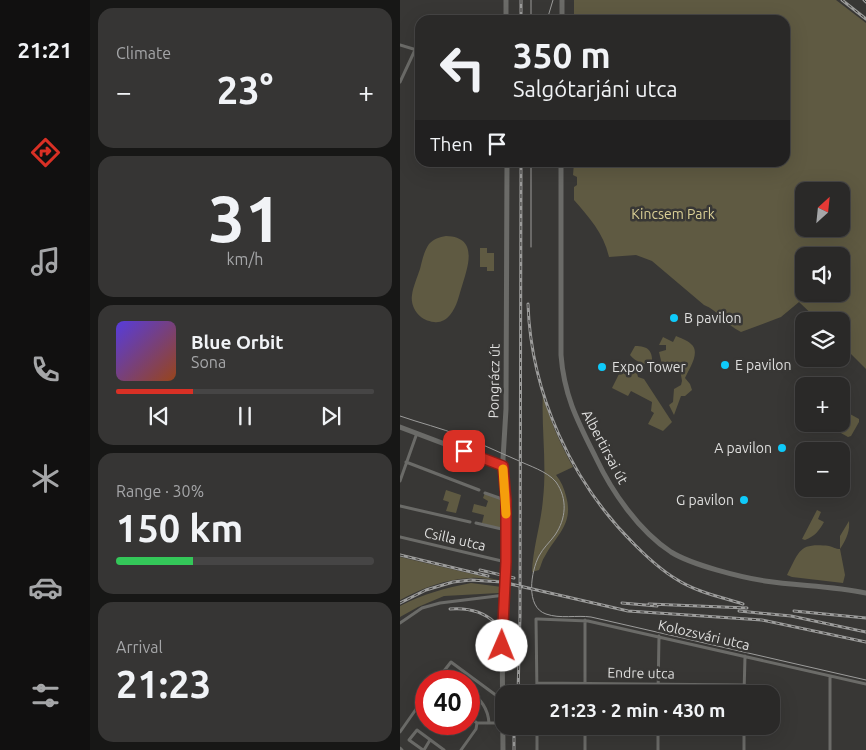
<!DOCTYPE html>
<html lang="en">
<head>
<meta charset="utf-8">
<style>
	:root { --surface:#2a2928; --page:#363534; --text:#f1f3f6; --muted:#a5a6a8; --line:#464545; --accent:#d93025 }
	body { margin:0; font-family:Ubuntu,sans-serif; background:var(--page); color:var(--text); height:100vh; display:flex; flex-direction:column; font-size:19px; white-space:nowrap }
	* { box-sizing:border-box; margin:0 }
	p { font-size:16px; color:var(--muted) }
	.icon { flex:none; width:28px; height:28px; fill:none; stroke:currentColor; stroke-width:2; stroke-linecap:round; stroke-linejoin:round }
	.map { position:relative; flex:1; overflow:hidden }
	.drawer { display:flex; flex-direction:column; gap:8px; padding:8px; background:#171716; width:310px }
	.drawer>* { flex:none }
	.hud { position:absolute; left:15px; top:15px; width:375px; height:152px; border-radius:15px; box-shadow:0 5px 20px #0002,0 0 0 1px var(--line); background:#2a2928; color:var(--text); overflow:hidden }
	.needle { width:32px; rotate:27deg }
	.tools { position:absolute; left:395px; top:182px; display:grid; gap:10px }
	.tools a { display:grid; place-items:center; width:55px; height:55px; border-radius:10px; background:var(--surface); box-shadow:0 5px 20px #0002,0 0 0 1px var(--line); font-size:25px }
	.speed { position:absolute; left:15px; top:670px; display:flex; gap:10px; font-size:25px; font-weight:700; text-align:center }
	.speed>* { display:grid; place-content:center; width:65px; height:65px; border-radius:50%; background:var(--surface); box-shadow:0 5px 20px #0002,0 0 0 1px var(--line); line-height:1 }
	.speed .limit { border:8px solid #d22; background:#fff; color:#111 }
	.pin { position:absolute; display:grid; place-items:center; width:42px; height:42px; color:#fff; margin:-21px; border-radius:10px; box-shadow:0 2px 8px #0006 }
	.me { position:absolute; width:55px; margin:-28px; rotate:1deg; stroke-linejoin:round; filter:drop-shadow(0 0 4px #0008) }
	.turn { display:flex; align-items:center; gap:18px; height:105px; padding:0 15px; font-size:22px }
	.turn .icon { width:65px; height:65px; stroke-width:2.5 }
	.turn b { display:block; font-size:35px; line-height:42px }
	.then { display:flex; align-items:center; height:48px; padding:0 15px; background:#0003; gap:10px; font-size:19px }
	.big { font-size:38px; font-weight:600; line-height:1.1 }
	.drawer .tile { flex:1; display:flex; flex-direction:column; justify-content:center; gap:8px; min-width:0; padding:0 18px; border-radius:15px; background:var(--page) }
	.drawer .dial { align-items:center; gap:0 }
	.dial b { font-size:65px; line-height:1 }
	.song { display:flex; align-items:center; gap:15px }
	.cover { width:60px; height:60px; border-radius:8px; background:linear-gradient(135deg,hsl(250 70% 55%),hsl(20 70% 35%)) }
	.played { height:5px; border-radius:2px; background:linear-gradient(90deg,var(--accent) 30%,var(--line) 30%) }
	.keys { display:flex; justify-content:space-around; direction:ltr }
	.heat { display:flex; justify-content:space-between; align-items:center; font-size:28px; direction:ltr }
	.charge { height:8px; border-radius:4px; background:linear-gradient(90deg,#34c759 30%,var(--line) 0) }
	.trip { position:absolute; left:95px; top:685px; width:285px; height:50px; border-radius:15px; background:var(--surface); box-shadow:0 5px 20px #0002,0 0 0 1px var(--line); font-weight:600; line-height:50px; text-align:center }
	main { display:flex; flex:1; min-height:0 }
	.tabs { display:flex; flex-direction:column; width:90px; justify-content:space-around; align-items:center; background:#111010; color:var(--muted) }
	.tabs .icon { width:35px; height:35px }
	.tabs .selected { color:var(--accent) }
	.tabs b { font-size:22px; color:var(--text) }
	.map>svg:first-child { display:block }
	.green { fill:#5f5a42; fill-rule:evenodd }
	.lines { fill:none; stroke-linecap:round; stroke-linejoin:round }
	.street { stroke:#6b6b68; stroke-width:3 }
	.secondary { stroke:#6b6b68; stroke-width:5 }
	.tram { stroke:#9c9c9b; stroke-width:1 }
	.rail-casing { stroke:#9c9c9b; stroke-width:3 }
	.rail { stroke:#383735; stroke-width:1; stroke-dasharray:4; stroke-linecap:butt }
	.route-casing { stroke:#8d1f18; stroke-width:12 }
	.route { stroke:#d93025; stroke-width:9 }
	.slow { stroke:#f59e0b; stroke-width:9 }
	.poi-dot { fill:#0fcafa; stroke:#383735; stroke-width:2 }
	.labels { text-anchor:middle; stroke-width:5; stroke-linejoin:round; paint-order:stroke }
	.park-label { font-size:14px; fill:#dbd096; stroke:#383735 }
	.poi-label { font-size:14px; fill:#dfdfde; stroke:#383735; text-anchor:start }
	.street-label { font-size:14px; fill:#dfdfde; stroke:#383735 }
</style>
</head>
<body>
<main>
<nav class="tabs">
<b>21:21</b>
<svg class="icon selected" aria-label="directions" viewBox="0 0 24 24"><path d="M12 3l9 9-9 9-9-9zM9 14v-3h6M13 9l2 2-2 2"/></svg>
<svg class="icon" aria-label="music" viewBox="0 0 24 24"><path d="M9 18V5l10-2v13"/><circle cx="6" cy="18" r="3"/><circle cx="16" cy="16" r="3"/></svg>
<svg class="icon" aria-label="phone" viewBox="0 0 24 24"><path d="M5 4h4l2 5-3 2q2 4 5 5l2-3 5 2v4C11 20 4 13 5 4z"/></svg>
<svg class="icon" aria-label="climate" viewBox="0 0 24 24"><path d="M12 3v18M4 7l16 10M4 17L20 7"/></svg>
<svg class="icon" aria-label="car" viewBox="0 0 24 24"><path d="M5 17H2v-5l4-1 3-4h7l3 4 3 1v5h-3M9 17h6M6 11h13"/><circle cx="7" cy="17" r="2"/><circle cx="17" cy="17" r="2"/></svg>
<svg class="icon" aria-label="filters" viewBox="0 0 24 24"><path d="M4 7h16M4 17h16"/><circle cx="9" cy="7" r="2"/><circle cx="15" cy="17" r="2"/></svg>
</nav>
<section class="drawer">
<div class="tile"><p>Climate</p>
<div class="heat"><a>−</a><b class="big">23°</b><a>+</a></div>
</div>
<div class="tile dial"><b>31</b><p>km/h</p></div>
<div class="tile">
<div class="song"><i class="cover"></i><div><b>Blue Orbit</b><p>Sona</p></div></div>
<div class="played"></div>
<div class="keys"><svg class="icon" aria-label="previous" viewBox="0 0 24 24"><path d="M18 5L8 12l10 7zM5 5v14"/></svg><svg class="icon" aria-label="pause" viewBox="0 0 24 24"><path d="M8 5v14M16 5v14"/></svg><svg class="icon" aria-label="next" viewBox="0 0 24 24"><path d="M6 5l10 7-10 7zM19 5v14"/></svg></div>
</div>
<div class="tile"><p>Range · 30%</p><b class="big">150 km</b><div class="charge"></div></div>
<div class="tile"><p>Arrival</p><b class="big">21:23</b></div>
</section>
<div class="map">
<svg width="466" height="750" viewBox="0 0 466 750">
	<rect width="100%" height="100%" fill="#383735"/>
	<path class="green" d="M174 0H436L466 23V369L441 344V321H419L399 302 381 317 341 332C326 325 319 311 304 305L252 261 236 255 209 257C204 234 189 217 174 200V187L177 185V177L173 175 174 163 385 162V20H174ZM404 191H441V229H404ZM441 256V294H404V256Z
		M46 236C79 237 68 266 62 286 59 295 57 307 50 315 46 320 40 323 34 322 20 321 10 308 12 295 13 287 17 278 20 269 22 261 24 251 29 244 34 239 39 237 46 236Z
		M80 248H87V253H94V271H87V267H80Z
		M276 336C280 338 287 340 291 344 301 352 289 369 285 378L290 384 292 390 285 396H281L274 415 269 405 273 402 274 389 281 385 282 381 280 369 277 368 271 373H264L259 352 266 350V345H259L263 337 273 342Z
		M235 346C250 346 253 352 252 366 243 364 236 362 230 355Z
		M224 364 237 373 238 377 244 379 272 422 263 431 248 424 254 413 251 411 252 402 231 391 228 396 212 388Z
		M143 391C148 418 160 443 173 467L156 475C161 481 164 488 166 496 174 524 157 534 145 556 142 560 141 566 139 570L132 572C133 547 141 524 143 499 147 463 141 427 143 391Z
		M441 409 459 419V422L451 436 448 437 425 424H441Z
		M46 490 61 495 56 513 46 511 49 502 43 500Z
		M85 493 102 499V529L82 523 84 515 72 512 74 504 86 507 88 501 83 498Z
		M417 510 421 512 418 519 424 522C419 531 415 536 405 540L402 539Z
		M449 521C450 532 446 540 440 549L445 575 443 583 392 577 387 575C400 550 399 543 429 546 434 547 435 549 440 549V536Z
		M0 557 102 581C92 580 81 577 71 578 46 579 22 588 0 600Z
		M71 583 102 587 100 588 99 593 44 596 18 607 0 617V606C23 594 45 588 71 583Z"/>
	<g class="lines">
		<path class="street" d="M0 45 20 51
			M0 82 15 50
			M6 462 79 490
			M0 481 17 433
			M85 493 105 500
			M0 506 70 522
			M76 523 106 530
			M0 537 106 562
			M0 623 22 608 40 603 105 595
			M430 676V750
			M36 681 51 662 97 696H102
			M53 681H57
			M137 683 344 685
			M69 690C81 700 88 708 89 723
			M137 694 136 619H138L188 621 466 684
			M185 694V620
			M258 694 259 636
			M344 694 345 656
			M69 717 77 723H103
			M258 726V750
			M0 732 26 695
			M0 748 2 750
			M23 750 9 740 17 730 44 750
			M24 750 30 740
			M61 750 76 729 77 723
			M137 750V726
			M185 750V726
			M344 750V726"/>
		<path class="secondary" d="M162 0V20
			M106 20V0
			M161 162V355C164 396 178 422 196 458 212 492 239 531 271 552 292 565 340 577 365 581 398 586 432 586 466 593
			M0 427 103 466
			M103 750 102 629 105 601 106 562V500L103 459 106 409 107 162"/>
		<path class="tram" d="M131 20V0
			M147 20 153 0
			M131 247V162
			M0 416C20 423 41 428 61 436 80 443 98 452 117 460 129 466 147 471 156 482 168 499 166 519 155 535 150 542 143 548 139 556 131 571 125 607 146 614 160 619 177 615 191 617L466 680"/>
		<defs>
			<path id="rail" d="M442 0 466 19
				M464 0 466 2
				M121 20V0
				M128 304C131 394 172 483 235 545 248 558 261 570 276 579 296 592 321 597 343 604
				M0 555 88 576
				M80 570 114 578
				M0 603 26 590 53 582 71 580 102 582 228 611 362 620 466 642
				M222 603 257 606
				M249 604 347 608
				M50 609C88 606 111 629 112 666
				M339 611 391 616 466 632
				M394 611 466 618
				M118 694 120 616 121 162
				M114 750V726"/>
		</defs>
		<use href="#rail" class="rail-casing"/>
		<use href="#rail" class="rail"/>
	</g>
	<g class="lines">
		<defs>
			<path id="route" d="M64 451 103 466 106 500V562L102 646"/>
		</defs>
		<use href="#route" class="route-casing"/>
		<use href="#route" class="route"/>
		<path class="slow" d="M103 469 106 514"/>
	</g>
	<g class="poi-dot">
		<circle cx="274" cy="318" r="5"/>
		<circle cx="325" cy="365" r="5"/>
		<circle cx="202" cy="367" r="5"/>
		<circle cx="382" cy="448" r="5"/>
		<circle cx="344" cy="500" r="5"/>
	</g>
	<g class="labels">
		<g class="park-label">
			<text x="273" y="219">Kincsem Park</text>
		</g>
		<g class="poi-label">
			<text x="284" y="323">B pavilon</text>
			<text x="335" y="370">E pavilon</text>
			<text x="212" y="372">Expo Tower</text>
			<text x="372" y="453" text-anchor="end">A pavilon</text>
			<text x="334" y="505" text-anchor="end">G pavilon</text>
		</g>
		<g class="street-label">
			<text transform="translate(94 381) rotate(-89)" y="5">Pongrácz út</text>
			<text transform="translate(205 447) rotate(62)" y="5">Albertirsai út</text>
			<text transform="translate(55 539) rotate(13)" y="5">Csilla utca</text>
			<text transform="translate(304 635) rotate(13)" y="5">Kolozsvári utca</text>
			<text transform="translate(241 673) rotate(1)" y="5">Endre utca</text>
		</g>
	</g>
</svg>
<div class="tools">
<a><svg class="needle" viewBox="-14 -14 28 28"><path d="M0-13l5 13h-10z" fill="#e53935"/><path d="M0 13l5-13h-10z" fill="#a5a6a8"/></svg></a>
<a><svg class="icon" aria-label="sound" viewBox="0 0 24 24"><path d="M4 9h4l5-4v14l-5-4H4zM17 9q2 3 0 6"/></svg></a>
<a><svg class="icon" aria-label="layers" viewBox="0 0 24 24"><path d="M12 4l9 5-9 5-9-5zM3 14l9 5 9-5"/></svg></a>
<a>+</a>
<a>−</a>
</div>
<div class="speed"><div class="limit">40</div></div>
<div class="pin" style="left:64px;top:451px;background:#d93025"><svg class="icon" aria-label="arrive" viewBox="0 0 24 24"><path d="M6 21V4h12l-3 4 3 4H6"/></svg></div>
<svg class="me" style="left:102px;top:646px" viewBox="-20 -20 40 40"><circle r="19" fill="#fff"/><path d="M0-13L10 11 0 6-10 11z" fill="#d93025"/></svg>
<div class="trip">21:23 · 2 min · 430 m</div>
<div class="hud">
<div class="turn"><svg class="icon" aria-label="left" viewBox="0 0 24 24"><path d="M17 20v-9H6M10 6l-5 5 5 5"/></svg><div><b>350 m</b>Salgótarjáni utca</div></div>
<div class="then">Then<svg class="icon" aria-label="arrive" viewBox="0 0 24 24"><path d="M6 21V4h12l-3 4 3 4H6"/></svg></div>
</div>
</div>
</main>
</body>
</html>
